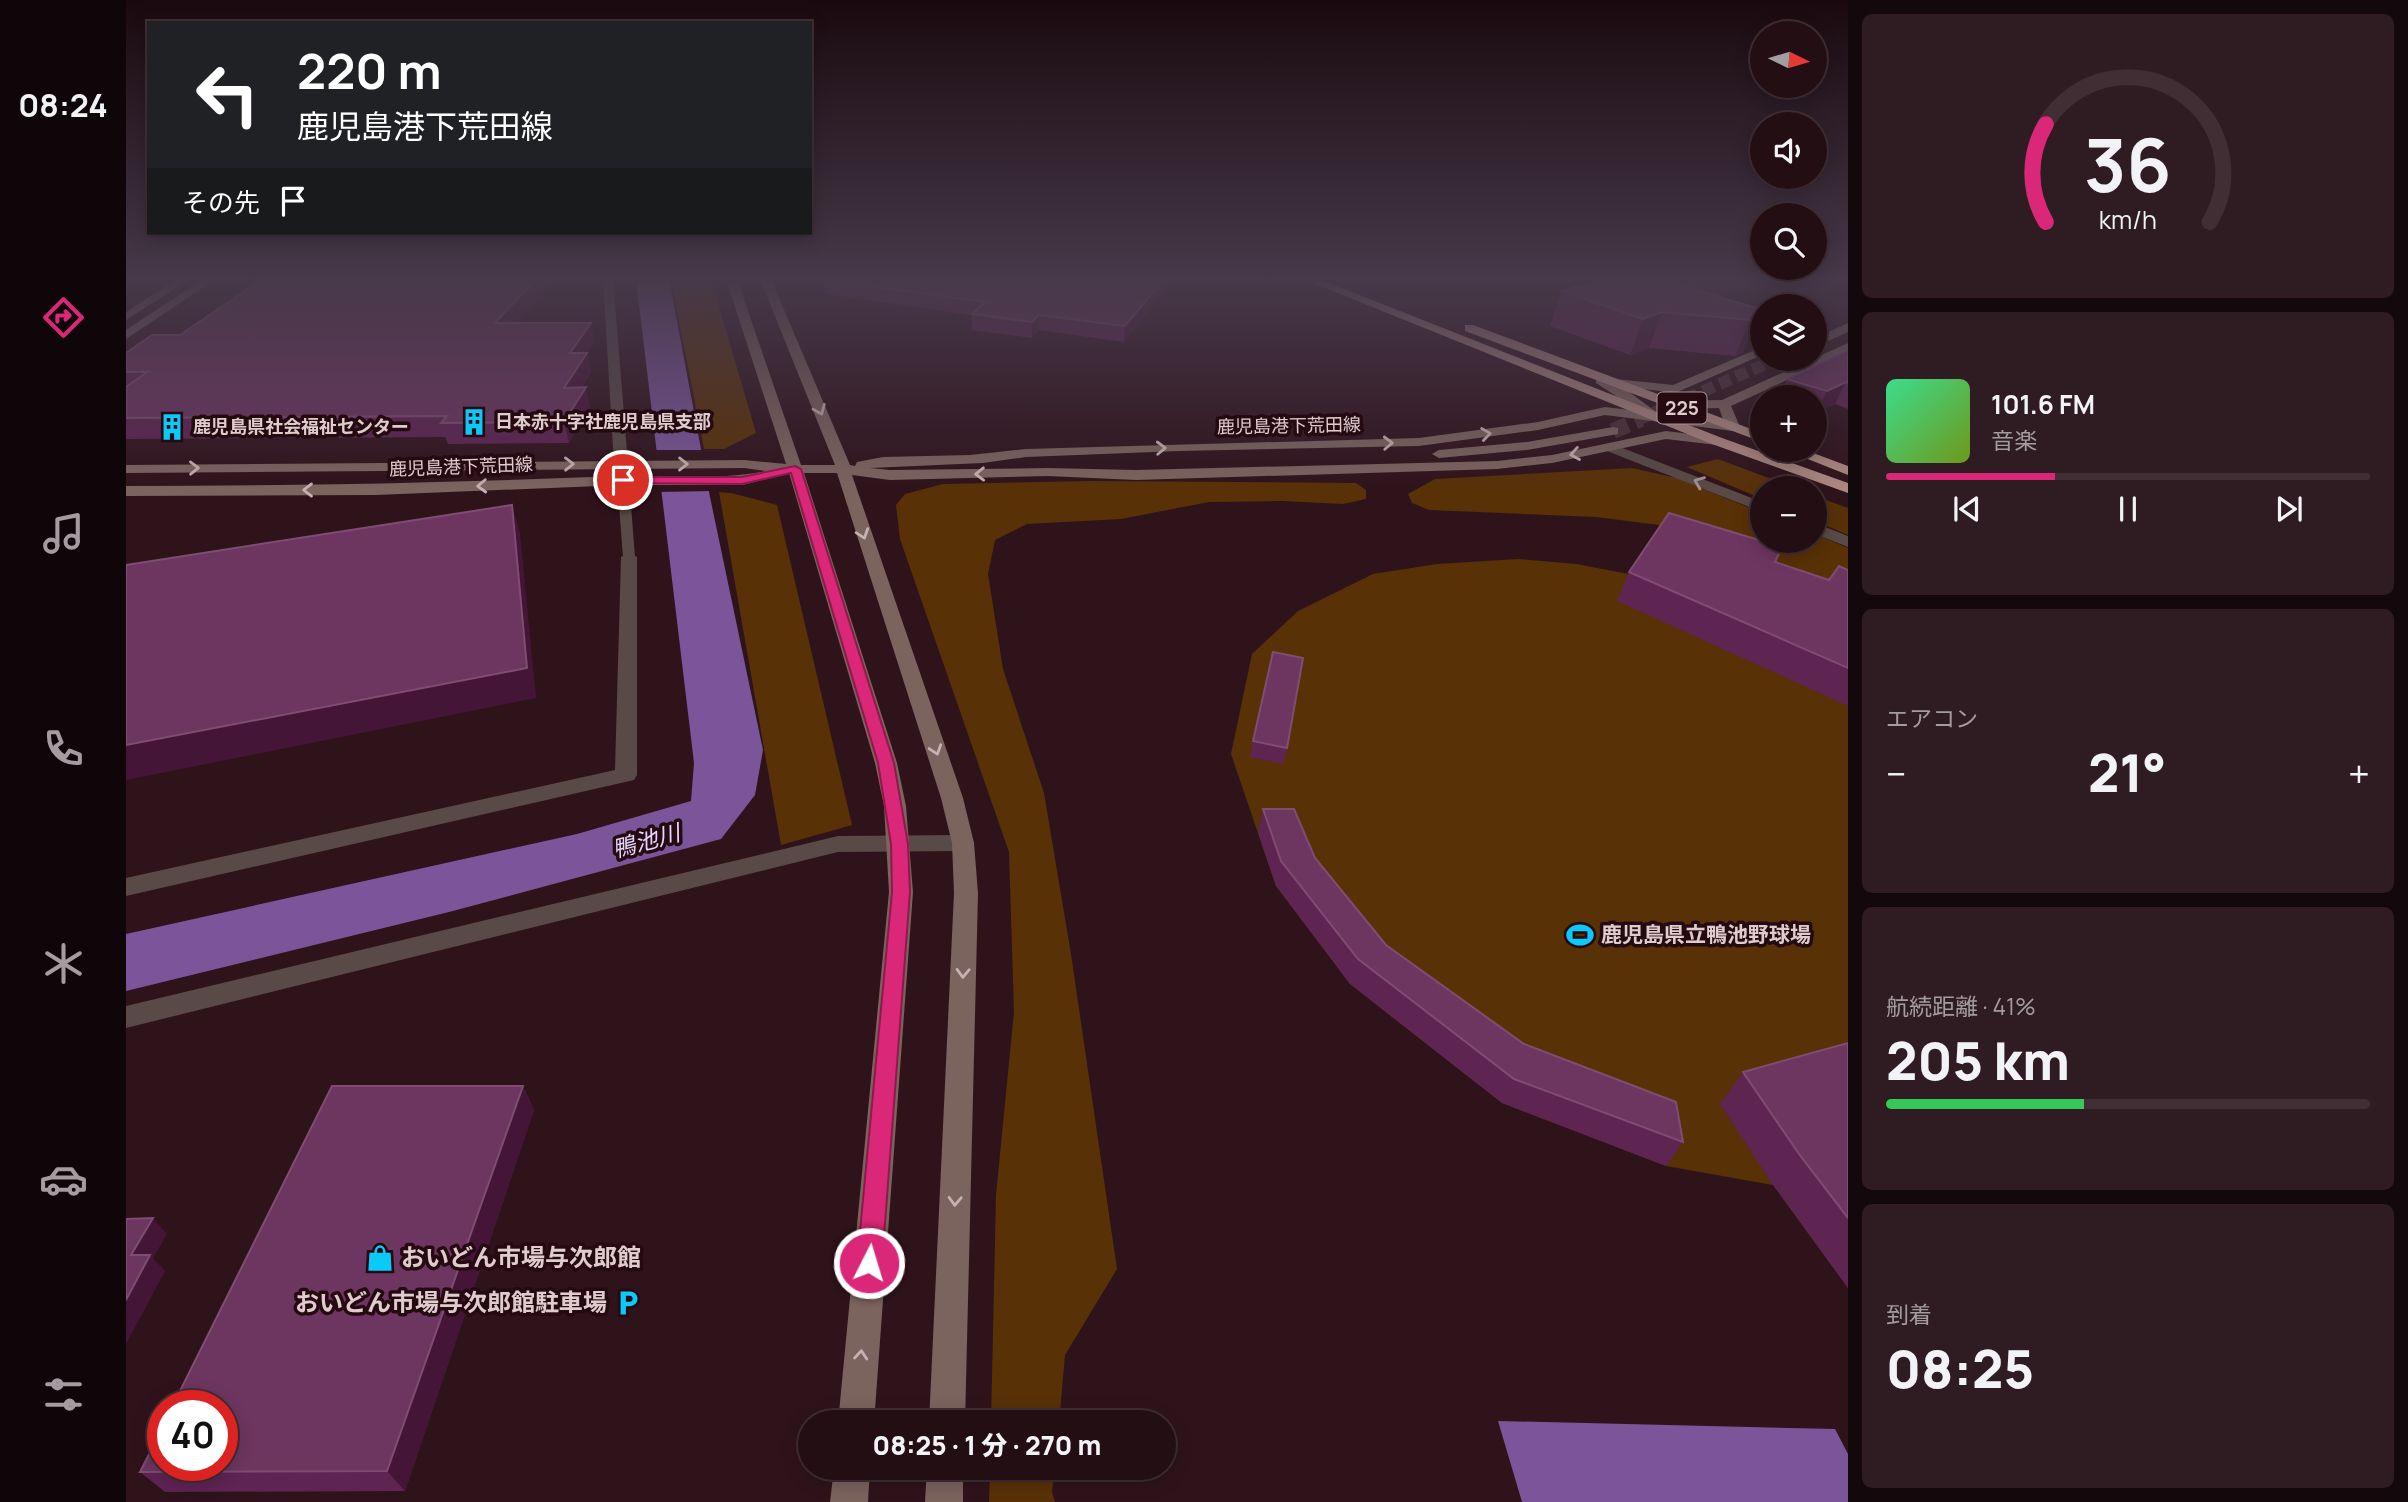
<!DOCTYPE html>
<html lang="ja">
<head>
<meta charset="utf-8">
<style>
	:root { --surface:#230e14; --page:#2f1c22; --text:#f1f3f6; --muted:#a39ca0; --line:#402e34; --accent:#db2777 }
	body { margin:0; font-family:Manrope,"Noto Sans JP",sans-serif; background:var(--page); color:var(--text); height:100vh; display:flex; flex-direction:column; font-size:26px; white-space:nowrap }
	* { box-sizing:border-box; margin:0 }
	p { font-size:23px; color:var(--muted) }
	.icon { flex:none; width:38px; height:38px; fill:none; stroke:currentColor; stroke-width:2; stroke-linecap:round; stroke-linejoin:round }
	.map { position:relative; flex:1; overflow:hidden }
	.details { display:flex; flex-direction:column; gap:14px; padding:14px; background:#13080b; width:560px }
	.details>* { flex:none }
	.top-card { position:absolute; left:21px; top:21px; width:665px; height:214px; border-radius:0px; box-shadow:0 4px 18px #0003,0 0 0 2px var(--line); background:#202124; color:#fff; overflow:hidden }
	.needle { width:46px; rotate:95deg }
	.buttons { position:absolute; left:1624px; top:21px; display:grid; gap:14px }
	.buttons a { display:grid; place-items:center; width:77px; height:77px; border-radius:50%; background:var(--surface); box-shadow:0 4px 18px #0003,0 0 0 2px var(--line); font-size:35px }
	.speed { position:absolute; left:21px; top:1390px; display:flex; gap:14px; font-size:35px; font-weight:700; text-align:center }
	.speed>* { display:grid; place-content:center; width:91px; height:91px; border-radius:50%; background:var(--surface); box-shadow:0 4px 18px #0003,0 0 0 2px var(--line); line-height:1 }
	.speed .limit { border:10px solid #d22; background:#fff; color:#111 }
	.pin { position:absolute; display:grid; place-items:center; width:60px; height:60px; color:#fff; margin:-30px; border:4px solid #fff; border-radius:50%; box-shadow:0 2px 7px #0007 }
	.me { position:absolute; width:77px; margin:-38px; rotate:5deg; stroke-linejoin:round; filter:drop-shadow(0 0 5px #0008) }
	.turn { display:flex; align-items:center; gap:24px; height:147px; padding:0 35px; font-size:32px }
	.turn .icon { width:91px; height:91px; stroke-width:2.5 }
	.turn b { display:block; font-size:49px; line-height:60px }
	.then { display:flex; align-items:center; height:66px; padding:0 35px; background:#0003; gap:14px; font-size:26px }
	.big { font-size:52px; font-weight:800; line-height:1.1 }
	.details .widget { flex:1; display:flex; flex-direction:column; justify-content:center; gap:10px; min-width:0; padding:0 24px; border-radius:10px; background:var(--page) }
	.details .dial { align-items:center; gap:0 }
	.dial svg { height:182px; overflow:visible; fill:none; stroke:var(--line); stroke-width:7; stroke-linecap:round; text-anchor:middle }
	.dial text { fill:var(--text); stroke:none }
	.song { display:flex; align-items:center; gap:21px }
	.cover { width:84px; height:84px; border-radius:10px; background:linear-gradient(135deg,hsl(150 70% 55%),hsl(80 70% 35%)) }
	.played { height:7px; border-radius:4px; background:linear-gradient(90deg,var(--accent) 35%,var(--line) 35%) }
	.keys { display:flex; justify-content:space-around; direction:ltr }
	.heat { display:flex; justify-content:space-between; align-items:center; font-size:38px; direction:ltr }
	.charge { height:10px; border-radius:5px; background:linear-gradient(90deg,#34c759 41%,var(--line) 0) }
	.trip { position:absolute; left:672px; top:1410px; width:378px; height:70px; border-radius:35px; background:var(--surface); box-shadow:0 4px 18px #0003,0 0 0 2px var(--line); font-weight:800; line-height:70px; text-align:center }
	main { display:flex; flex:1; min-height:0 }
	.tab-bar { display:flex; flex-direction:column; width:126px; justify-content:space-around; align-items:center; background:#0e0608; color:var(--muted) }
	.tab-bar .icon { width:49px; height:49px }
	.tab-bar .selected { color:var(--accent) }
	.tab-bar b { font-size:32px; color:var(--text) }
	.map>svg:first-child { display:block }
	.green { fill:#583107 }
	.water { fill:#7a5599 }
	.pier { fill:#2f131b }
	.lines { fill:none; stroke-linecap:round; stroke-linejoin:round }
	.secondary-tunnel-far1 { stroke:#4a2f36; stroke-width:12; stroke-dasharray:12 6; stroke-linecap:butt }
	.secondary-tunnel { stroke:#4a2f36; stroke-width:16; stroke-dasharray:16 8; stroke-linecap:butt }
	.lane { fill:#594a47; fill-rule:evenodd }
	.street { fill:#594a47; fill-rule:evenodd }
	.secondary { fill:#7b635e; fill-rule:evenodd }
	.highway { fill:#ac8880; fill-rule:evenodd }
	.wall { fill:#5e2452 }
	.shaded-wall { fill:#451537 }
	.building { fill:#6c3660; stroke:#7e4d71; stroke-width:2 }
	.oneway { stroke:#c7b1b3 }
	.oneway2 { stroke:#a39192 }
	.route { fill:#db2777; stroke:#8e194d; stroke-width:2 }
	.labels { text-anchor:middle; stroke-width:7; stroke-linejoin:round; paint-order:stroke }
	.far-poi-label { font-size:18px; font-weight:bold; fill:#e0cbcf; stroke:#250a12; text-anchor:start }
	.far-street-label { font-size:18px; fill:#e0cbcf; stroke:#250a12 }
	.shield { fill:#250a12; stroke:#a89196; stroke-width:2 }
	.shield-label { font-size:19px; font-weight:bold; fill:#e0cbcf }
	.poi-label { font-size:21px; font-weight:bold; fill:#e0cbcf; stroke:#250a12; text-anchor:start }
	.water-label { font-size:23px; font-style:italic; fill:#e7d4fb; stroke:#250a12 }
	.near-poi-label { font-size:24px; font-weight:bold; fill:#e0cbcf; stroke:#250a12; text-anchor:start }
</style>
</head>
<body>
<main>
<nav class="tab-bar">
<b>08:24</b>
<svg class="icon selected" aria-label="directions" viewBox="0 0 24 24"><path d="M12 3l9 9-9 9-9-9zM9 14v-3h6M13 9l2 2-2 2"/></svg>
<svg class="icon" aria-label="music" viewBox="0 0 24 24"><path d="M9 18V5l10-2v13"/><circle cx="6" cy="18" r="3"/><circle cx="16" cy="16" r="3"/></svg>
<svg class="icon" aria-label="phone" viewBox="0 0 24 24"><path d="M5 4h4l2 5-3 2q2 4 5 5l2-3 5 2v4C11 20 4 13 5 4z"/></svg>
<svg class="icon" aria-label="climate" viewBox="0 0 24 24"><path d="M12 3v18M4 7l16 10M4 17L20 7"/></svg>
<svg class="icon" aria-label="car" viewBox="0 0 24 24"><path d="M5 17H2v-5l4-1 3-4h7l3 4 3 1v5h-3M9 17h6M6 11h13"/><circle cx="7" cy="17" r="2"/><circle cx="17" cy="17" r="2"/></svg>
<svg class="icon" aria-label="filters" viewBox="0 0 24 24"><path d="M4 7h16M4 17h16"/><circle cx="9" cy="7" r="2"/><circle cx="15" cy="17" r="2"/></svg>
</nav>
<div class="map">
<svg width="1722" height="1502" viewBox="0 0 1722 1502">
	<rect width="100%" height="100%" fill="#2f131b"/>
	<path class="green" d="M545 279H585L630 433 598 449H578Z
		M1592 459 1669 488H1636V499L1561 467Z
		M1506 468 1551 478 1636 513V541H1689V534L1722 548V596L1541 526 1470 517 1303 510 1286 503 1282 494 1309 479Z
		M964 481 1230 483 1240 490V499L1217 504 1156 501 1083 502 995 519 901 524 869 540 862 574 877 669 918 793 945 954 991 1269 939 1355 933 1423H865L870 1195 888 1012 883 852 774 539 770 505 779 494 817 484Z
		M593 492 605 493 651 505 726 825 655 845Z
		M1689 496 1722 508V535L1689 521Z
		M1392 559 1450 564 1508 575 1722 605V1288L1647 1185 1540 1166 1376 1103 1224 984 1150 886 1105 754 1126 654 1172 611 1247 574 1311 564Z
		M864 1468H929L926 1492 929 1502H863Z"/>
	<path class="water" d="M510 279H543L584 497 637 750 629 795 595 839 323 912 0 991V934L451 834 565 801 568 763Z
		M1372 1421 1709 1429 1722 1454V1502H1396Z"/>
	<path class="pier" d="M526 450H578L586 491 531 492Z"/>
	<g class="lines">
		<path class="secondary-tunnel-far1" d="M1511 420 1651 359"/>
		<path class="secondary-tunnel" d="M1487 431 1515 419"/>
		<path class="lane" d="M497 477 503 480 509 557 503 561 497 557 491 480Z"/>
		<path class="street" d="M477 279H487L502 464 495 468 488 464Z
			M1598 314 1636 323V330L1598 318Z
			M1486 444 1636 502V512L1481 451 1479 448 1481 445Z
			M1689 523 1722 536V547L1689 534Z
			M503 552 511 557V775L508 780 0 896V878L489 770 495 557Z
			M837 835 845 837 848 843 845 849 837 851 712 852 0 1028V1006L712 836Z"/>
		<path class="secondary" d="M51 279H64L0 320V312Z
			M77 279H90L0 339V330Z
			M600 279H611L675 465H709L634 279H645L724 465 729 466 731 462 757 457 844 455 900 449 1293 438 1412 422 1479 407 1513 411 1470 383V377L1547 385 1636 347V355L1549 393 1495 386 1533 414 1598 422 1593 408 1538 409 1531 405 1538 401 1596 400 1722 343V352L1605 406 1614 427 1607 431 1479 415 1412 430 1293 446 1053 451 900 457 857 463 744 468 764 470 922 468 1010 470 1371 461 1426 455 1540 431 1596 438 1598 441 1591 445 1540 439 1426 463 1371 469 1010 480 922 476 764 480 726 475 837 798 848 843 852 893 839 1423H803L828 893 826 843 815 798 711 473H678L771 763 780 806 787 892 748 1423H712L763 892 758 806 749 763 663 473 616 485H497L250 495 0 496V486C155 486 310 483 466 477 523 474 584 482 640 471L618 468 0 473V465L618 460 660 464Z
			M1722 323V332L1689 347V338Z
			M1487 427 1492 428V434L1401 450 1313 458 1306 454 1313 450 1401 442Z
			M708 1468H744L742 1502H704Z
			M801 1468H837V1502H799Z"/>
		<path class="highway" d="M1177 279H1193L1596 438 1722 483V493L1586 444Z
			M1339 325H1347L1636 433V442L1339 331Z
			M1659 450H1679L1722 466V475Z"/>
	</g>
	<path class="wall" d="M1479 279H1638L1614 287 1612 292 1594 297 1634 309 1617 352 1609 356 1523 348 1504 355 1424 326 1435 291Z
		M698 280 1047 281 998 342 913 330 906 338 846 330V315L699 294Z
		M391 323 469 341 461 353 465 372 456 387 464 407 443 443 322 444 319 437 0 439V353L54 335Z
		M1722 350V409L1709 404 1690 414 1689 413V397H1652L1661 379Z
		M1649 562 1703 580 1722 570V706L1491 601 1503 572Z
		M1127 741 1161 748 1157 764 1124 757Z
		M1137 809 1189 858 1260 945 1398 1044 1557 1142 1540 1166 1376 1103 1224 984 1150 886 1132 833Z
		M1722 1043V1288L1647 1185 1594 1104 1617 1072Z
		M397 1086 408 1110 279 1491 39 1492 14 1472Z"/>
	<path class="shaded-wall" d="M410 279H430L374 342 369 323Z
		M1038 279H1056L1047 281 998 342 999 326Z
		M1593 279H1638L1614 287 1612 292 1585 299Z
		M1536 312 1523 348 1504 355 1517 319Z
		M913 315V330L906 338V322Z
		M1632 316 1617 352 1609 356 1624 320Z
		M465 323 469 341 461 353 465 372 443 408 438 388 444 353Z
		M1720 382 1709 404 1690 414 1701 391Z
		M460 387 464 407 443 443 438 422Z
		M386 505 394 533 410 698 0 780V745Z
		M397 1086 408 1110 279 1491 261 1471Z
		M27 1218 41 1234 27 1258 39 1271 0 1344V1300L5 1255Z"/>
	<path class="building" d="M136 279H410L369 323H465L444 353H461L438 388 460 387 438 422 315 423 321 416 0 418V387L21 372H0V353L26 335H54Z
		M1038 279 999 326 913 315 906 322 846 314 859 302 698 280Z
		M1479 279H1533L1634 309 1632 316 1624 320 1536 312 1517 319 1435 291Z
		M1722 350V383L1720 382 1701 391 1661 379Z
		M386 505 401 668 0 745V565Z
		M1543 513 1656 547 1649 562 1703 580 1713 566 1722 570V668L1503 572Z
		M1147 652 1177 658 1161 748 1127 741Z
		M1137 809H1168L1189 858 1260 945 1398 1044 1550 1102 1557 1142 1388 1079 1232 959 1155 861Z
		M1722 1043V1218L1673 1154 1617 1072Z
		M206 1086H397L261 1471 14 1472 37 1427V1465H96V1405H47Z
		M27 1218 5 1255H24L0 1300V1219Z"/>
	<defs><path id="oneway-chevron" d="M-2-3.5L2.5 0L-2 3.5" fill="none" stroke-width="1.6" stroke-linecap="round" stroke-linejoin="round" transform="scale(1.75)"/></defs>
	<g class="oneway">
		<use href="#oneway-chevron" transform="translate(694 410) rotate(67)"/>
		<use href="#oneway-chevron" transform="translate(1360 434) rotate(-8)"/>
		<use href="#oneway-chevron" transform="translate(1262 443) rotate(-2)"/>
		<use href="#oneway-chevron" transform="translate(1035 448) rotate(-2)"/>
		<use href="#oneway-chevron" transform="translate(1449 454) rotate(170)"/>
		<use href="#oneway-chevron" transform="translate(443 464) rotate(-1)"/>
		<use href="#oneway-chevron" transform="translate(557 464)"/>
		<use href="#oneway-chevron" transform="translate(68 468) rotate(-1)"/>
		<use href="#oneway-chevron" transform="translate(854 474) rotate(179)"/>
		<use href="#oneway-chevron" transform="translate(356 486) rotate(178)"/>
		<use href="#oneway-chevron" transform="translate(182 490) rotate(180)"/>
		<use href="#oneway-chevron" transform="translate(737 534) rotate(71)"/>
		<use href="#oneway-chevron" transform="translate(810 750) rotate(72)"/>
		<use href="#oneway-chevron" transform="translate(837 973) rotate(92)"/>
		<use href="#oneway-chevron" transform="translate(829 1201) rotate(92)"/>
		<use href="#oneway-chevron" transform="translate(735 1355) rotate(-85)"/>
	</g>
	<use class="oneway2" href="#oneway-chevron" transform="translate(1573 482) rotate(-158)"/>
	<linearGradient id="sky" x2="0" y2="1"><stop stop-color="#1a0a0f"/><stop offset="0.57" stop-color="#47394a"/><stop offset="1" stop-color="#47394a" stop-opacity="0"/></linearGradient>
	<rect width="1722" height="490" fill="url(#sky)"/>
	<path class="route" d="M669 466 675 469 768 763 782 844 784 892 756 1263 752 1271 743 1275 735 1271 731 1263 766 892 765 844 752 763 665 473 616 484 497 483 492 480 497 477H616Z"/>
	<defs>
		<symbol id="building-bare" viewBox="-9 -9 18 18"><path d="M-4-6H4V6H1V3H-1V6H-4ZM-2.5-4.3h1.7v1.8h-1.7ZM.8-4.3h1.7v1.8H.8ZM-2.5-1h1.7V.8h-1.7ZM.8-1h1.7V.8H.8Z" fill="#0bcafa" stroke="#250a12" stroke-width="2.5" paint-order="stroke"/></symbol>
		<symbol id="stadium-bare" viewBox="-9 -9 18 18"><path d="M0-5a6.5 5 0 1 0 0 10a6.5 5 0 1 0 0-10ZM-3.5-1.8h7v3.6h-7Z" fill="#0bcafa" stroke="#250a12" stroke-width="2.5" paint-order="stroke"/></symbol>
		<symbol id="shop-bare" viewBox="-9 -9 18 18"><path d="M-5-2.5h2.3a2.7 3.5 0 0 1 5.4 0H5L5.5 6h-11ZM-1.5-2.5h3a1.5 2.3 0 0 0-3 0Z" fill="#0bcafa" stroke="#250a12" stroke-width="2.5" paint-order="stroke"/></symbol>
		<symbol id="parking-bare" viewBox="-9 -9 18 18"><path d="M-3.5-5.5H1a3.5 3.5 0 0 1 0 7H-1V5.5H-3.5ZM-1-3.4V-.6H.8a1.4 1.4 0 0 0 0-2.8Z" fill="#0bcafa" stroke="#250a12" stroke-width="2.5" paint-order="stroke"/></symbol>
	</defs>
	<g fill-rule="evenodd">
		<use href="#building-bare" x="329" y="403" width="38" height="38"/>
		<use href="#building-bare" x="27" y="408" width="38" height="38"/>
		<use href="#stadium-bare" x="1435" y="916" width="38" height="38"/>
		<use href="#shop-bare" x="235" y="1239" width="38" height="38"/>
		<use href="#parking-bare" x="483" y="1284" width="38" height="38"/>
	</g>
	<g class="labels">
		<g class="far-poi-label">
			<text x="369" y="428">日本赤十字社鹿児島県支部</text>
			<text x="67" y="433">鹿児島県社会福祉センター</text>
		</g>
		<g class="far-street-label">
			<text transform="translate(1163 426) rotate(-1)" y="6">鹿児島港下荒田線</text>
			<text transform="translate(335 467) rotate(-2)" y="6">鹿児島港下荒田線</text>
		</g>
		<rect class="shield" x="1531.5" y="392.5" width="49" height="31" rx="5"/>
		<g class="shield-label">
			<text x="1556" y="415">225</text>
		</g>
		<g class="poi-label">
			<text x="1475" y="942">鹿児島県立鴨池野球場</text>
		</g>
		<g class="water-label">
			<text transform="translate(520 841) rotate(-15)" y="8">鴨池川</text>
		</g>
		<g class="near-poi-label">
			<text x="275" y="1266">おいどん市場与次郎館</text>
			<text x="481" y="1311" text-anchor="end">おいどん市場与次郎館駐車場</text>
		</g>
	</g>
</svg>
<div class="buttons">
<a><svg class="needle" viewBox="-14 -14 28 28"><path d="M0-13l5 13h-10z" fill="#e53935"/><path d="M0 13l5-13h-10z" fill="#a39ca0"/></svg></a>
<a><svg class="icon" aria-label="sound" viewBox="0 0 24 24"><path d="M4 9h4l5-4v14l-5-4H4zM17 9q2 3 0 6"/></svg></a>
<a><svg class="icon" aria-label="search" viewBox="0 0 24 24"><circle cx="10" cy="10" r="6"/><path d="M15 15l6 6"/></svg></a>
<a><svg class="icon" aria-label="layers" viewBox="0 0 24 24"><path d="M12 4l9 5-9 5-9-5zM3 14l9 5 9-5"/></svg></a>
<a>+</a>
<a>−</a>
</div>
<div class="speed"><div class="limit">40</div></div>
<div class="pin" style="left:497px;top:480px;background:#d93025"><svg class="icon" aria-label="arrive" viewBox="0 0 24 24"><path d="M6 21V4h12l-3 4 3 4H6"/></svg></div>
<svg class="me" style="left:743px;top:1263px" viewBox="-20 -20 40 40"><circle r="17" fill="#db2777" stroke="#fff" stroke-width="3"/><path d="M0-11L8 9 0 5-8 9z" fill="#fff"/></svg>
<div class="trip">08:25 · 1 分 · 270 m</div>
<div class="top-card">
<div class="turn"><svg class="icon" aria-label="left" viewBox="0 0 24 24"><path d="M17 20v-9H6M10 6l-5 5 5 5"/></svg><div><b>220 m</b>鹿児島港下荒田線</div></div>
<div class="then">その先<svg class="icon" aria-label="arrive" viewBox="0 0 24 24"><path d="M6 21V4h12l-3 4 3 4H6"/></svg></div>
</div>
</div>
<section class="details">
<div class="widget dial"><svg viewBox="0 0 100 80">
<path d="M14 69A42 42 0 1 1 86 69"/>
<path d="M14 69A42 42 0 0 1 14 26" stroke="#db2777"/>
<text x="50" y="56" font-size="32" font-weight="700">36</text>
<text x="50" y="72" font-size="11">km/h</text>
</svg></div>
<div class="widget">
<div class="song"><i class="cover"></i><div><b>101.6 FM</b><p>音楽</p></div></div>
<div class="played"></div>
<div class="keys"><svg class="icon" aria-label="previous" viewBox="0 0 24 24"><path d="M18 5L8 12l10 7zM5 5v14"/></svg><svg class="icon" aria-label="pause" viewBox="0 0 24 24"><path d="M8 5v14M16 5v14"/></svg><svg class="icon" aria-label="next" viewBox="0 0 24 24"><path d="M6 5l10 7-10 7zM19 5v14"/></svg></div>
</div>
<div class="widget"><p>エアコン</p>
<div class="heat"><a>−</a><b class="big">21°</b><a>+</a></div>
</div>
<div class="widget"><p>航続距離 · 41%</p><b class="big">205 km</b><div class="charge"></div></div>
<div class="widget"><p>到着</p><b class="big">08:25</b></div>
</section>
</main>
</body>
</html>
